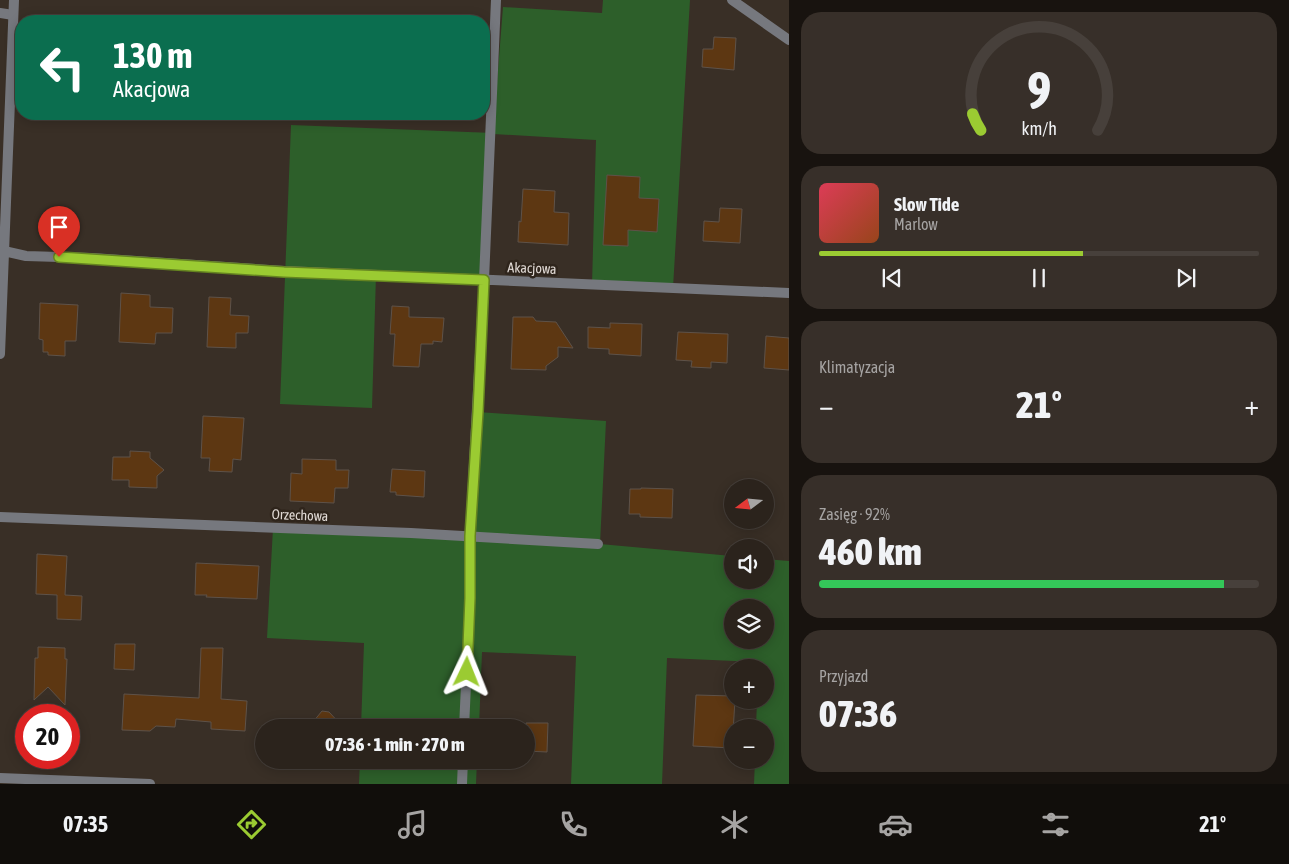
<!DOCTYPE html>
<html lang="pl">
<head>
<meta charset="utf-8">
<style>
	:root { --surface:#2b231c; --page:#372f29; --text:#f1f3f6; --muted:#a6a4a3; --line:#47403b; --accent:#9bcb32 }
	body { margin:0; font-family:"Asap Condensed",sans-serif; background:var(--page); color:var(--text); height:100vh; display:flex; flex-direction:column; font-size:19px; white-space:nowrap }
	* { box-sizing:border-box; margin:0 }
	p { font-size:16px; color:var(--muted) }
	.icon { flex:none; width:28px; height:28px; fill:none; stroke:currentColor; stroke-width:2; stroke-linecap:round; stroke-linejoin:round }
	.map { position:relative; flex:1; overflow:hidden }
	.details { display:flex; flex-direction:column; gap:12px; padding:12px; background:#18130f; width:500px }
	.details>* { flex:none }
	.top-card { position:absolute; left:15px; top:15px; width:475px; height:105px; border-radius:20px; box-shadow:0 2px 12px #0003,0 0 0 1px var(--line); background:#0b6e4f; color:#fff; overflow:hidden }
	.needle { width:32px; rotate:254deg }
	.controls { position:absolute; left:724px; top:479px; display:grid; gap:10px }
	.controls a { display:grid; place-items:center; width:50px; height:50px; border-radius:50%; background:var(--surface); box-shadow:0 2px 12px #0003,0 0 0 1px var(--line); font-size:25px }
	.speed { position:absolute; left:15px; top:704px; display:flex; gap:10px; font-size:25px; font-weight:700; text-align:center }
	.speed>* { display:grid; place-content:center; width:65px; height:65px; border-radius:50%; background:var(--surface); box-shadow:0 2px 12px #0003,0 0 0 1px var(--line); line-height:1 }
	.speed .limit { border:8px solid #d22; background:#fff; color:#111 }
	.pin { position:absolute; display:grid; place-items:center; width:42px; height:42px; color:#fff; margin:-51px -21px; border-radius:50% 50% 50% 0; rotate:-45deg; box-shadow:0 0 5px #0007 }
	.pin .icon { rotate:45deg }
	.me { position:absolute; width:55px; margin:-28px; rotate:2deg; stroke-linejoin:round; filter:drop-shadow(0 0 4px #0008) }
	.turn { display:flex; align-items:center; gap:18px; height:105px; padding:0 15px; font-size:22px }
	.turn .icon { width:65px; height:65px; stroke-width:2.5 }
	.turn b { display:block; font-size:35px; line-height:42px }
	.big { font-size:38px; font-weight:800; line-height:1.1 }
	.details .card { flex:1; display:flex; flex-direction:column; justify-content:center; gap:8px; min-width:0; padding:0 18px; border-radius:20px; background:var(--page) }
	.details .dial { align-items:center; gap:0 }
	.dial svg { height:130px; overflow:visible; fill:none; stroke:var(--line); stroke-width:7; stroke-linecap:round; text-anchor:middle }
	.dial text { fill:var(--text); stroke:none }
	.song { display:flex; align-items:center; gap:15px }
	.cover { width:60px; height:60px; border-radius:8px; background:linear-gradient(135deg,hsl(350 70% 55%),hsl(20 70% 35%)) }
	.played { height:5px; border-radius:2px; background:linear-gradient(90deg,var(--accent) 60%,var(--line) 60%) }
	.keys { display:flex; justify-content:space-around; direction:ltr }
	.heat { display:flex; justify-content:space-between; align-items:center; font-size:28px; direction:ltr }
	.charge { height:8px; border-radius:4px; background:linear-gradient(90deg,#34c759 92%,var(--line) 0) }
	.trip { position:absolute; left:255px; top:719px; width:280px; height:50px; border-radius:25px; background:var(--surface); box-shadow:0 2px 12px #0003,0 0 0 1px var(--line); font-weight:800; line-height:50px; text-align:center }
	.dock { display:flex; height:80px; justify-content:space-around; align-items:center; background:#110e0b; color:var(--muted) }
	.dock .icon { width:35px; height:35px }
	.dock .current { color:var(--accent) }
	.dock b { font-size:22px; color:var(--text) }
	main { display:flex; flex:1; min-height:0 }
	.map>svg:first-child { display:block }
	.green { fill:#2d5f2a; fill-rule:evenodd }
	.building { fill:#5d3712; stroke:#5e5249 }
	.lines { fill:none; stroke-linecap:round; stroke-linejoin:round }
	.lane { stroke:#76787e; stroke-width:10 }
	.street { stroke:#76787e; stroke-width:10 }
	.route-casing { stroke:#658420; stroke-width:12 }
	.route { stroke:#9bcb32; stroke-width:9 }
	.labels { text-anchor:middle; stroke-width:5; stroke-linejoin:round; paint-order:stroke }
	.street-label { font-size:14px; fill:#e0d9d4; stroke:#2f251c }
</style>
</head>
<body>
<main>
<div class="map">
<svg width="789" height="784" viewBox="0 0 789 784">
	<rect width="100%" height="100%" fill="#392f26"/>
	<path class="green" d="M603 0H690L673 288 592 285 596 140 493 134 484 280 376 275 372 408 280 404 291 125 493 133 503 7 602 13Z
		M478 412 606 421 600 544 732 556V580H765V559L789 561V784H754L755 760H765V728L756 727 757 700H765V668L757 667V662L667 658 662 784H571L576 656 482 652 479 727H361L364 643 267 638 273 528 469 536ZM732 608H765V640H732Z
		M360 760H477L476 784H359Z"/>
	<path class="building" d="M714 37 736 38 734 70 702 67 703 49H713Z
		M607 175 640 177 639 198 659 199 657 232 628 230V246L603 245Z
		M523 189 555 191 554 212 569 213 568 245 518 242 519 221 521 222Z
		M720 208 742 209 740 243 703 241 704 221 719 222Z
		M121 293 150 295V307L173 308 172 333H156L155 344 119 342Z
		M209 297 231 298 230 315 249 316 248 333H236V348L207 347Z
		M40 303 78 305 76 341H65V356L48 355V352H43V340L39 339Z
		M392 306 409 307V317L444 318 442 342 433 341V344H421L419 367 393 366 395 334H390Z
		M513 317H533L536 321 556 322 573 348 558 347V357L546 366V370L511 369Z
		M610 323 642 324 641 356 609 354V349L588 348V327L610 328Z
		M678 332 728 334 727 363 711 362V368L691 367 692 361 676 360Z
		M766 336 789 338V370L764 368Z
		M203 416 244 418 241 460 233 459 232 472 209 471 210 458H201Z
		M130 451 150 452V458L164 470 157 476V488L129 487V480H112L113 457H130Z
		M302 459 336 460V470H349L348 488H335L334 503 290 501 291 473 302 474Z
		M392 469 425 471 424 497 396 495V492H390Z
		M641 488 673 489 672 518 640 517V514H629L630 489H641Z
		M37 554 67 556 65 595 82 596 81 620 57 619V595L36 594Z
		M196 563 259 566 257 599 206 597 207 595H195Z
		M115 644H135L134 670 114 669Z
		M38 647 65 648V659H67L65 705 48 687 34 700 35 658H38Z
		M201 648H223L221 699 247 701 245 731 211 729V722L176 719 175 727 156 726 150 731 122 730 124 694 199 698Z
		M696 695 732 696V700H735L732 748 693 746Z
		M322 711 329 712 344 728H308Z
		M526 723H548L547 752 526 751Z"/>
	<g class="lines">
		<path class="lane" d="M0 13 13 15
			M484 280 496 0
			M464 728 470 598
			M462 784 463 760"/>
		<path class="street" d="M732 0 789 40
			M4 251 26 256 92 258 285 271 789 293
			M0 354 14 0
			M0 517 411 533 598 544
			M470 598V536L484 280
			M0 778 150 784"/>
	</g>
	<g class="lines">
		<defs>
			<path id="route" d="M59 257 284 272 484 280 478 412 470 536V598L467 672"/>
		</defs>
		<use href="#route" class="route-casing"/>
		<use href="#route" class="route"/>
	</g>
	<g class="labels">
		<g class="street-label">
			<text transform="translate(532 268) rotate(2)" y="5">Akacjowa</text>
			<text transform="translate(300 515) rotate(2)" y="5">Orzechowa</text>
		</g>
	</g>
</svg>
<div class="controls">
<a><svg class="needle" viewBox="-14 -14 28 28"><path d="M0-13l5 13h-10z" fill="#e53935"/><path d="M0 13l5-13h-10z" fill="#a6a4a3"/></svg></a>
<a><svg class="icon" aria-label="sound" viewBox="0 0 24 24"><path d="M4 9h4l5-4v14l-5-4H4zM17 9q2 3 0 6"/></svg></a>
<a><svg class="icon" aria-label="layers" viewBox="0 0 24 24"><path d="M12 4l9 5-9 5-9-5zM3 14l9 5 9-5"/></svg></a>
<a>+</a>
<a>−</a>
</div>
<div class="speed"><div class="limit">20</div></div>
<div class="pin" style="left:59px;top:257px;background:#d93025"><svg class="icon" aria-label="arrive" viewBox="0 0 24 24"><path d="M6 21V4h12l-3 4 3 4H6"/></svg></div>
<svg class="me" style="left:467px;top:672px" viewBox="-20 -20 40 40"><path d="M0-17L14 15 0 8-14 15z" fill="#9bcb32" stroke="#fff" stroke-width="4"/></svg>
<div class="trip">07:36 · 1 min · 270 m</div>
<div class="top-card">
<div class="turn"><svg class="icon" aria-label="left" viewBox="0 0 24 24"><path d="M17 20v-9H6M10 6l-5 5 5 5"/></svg><div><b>130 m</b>Akacjowa</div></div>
</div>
</div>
<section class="details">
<div class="card dial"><svg viewBox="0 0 100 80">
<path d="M14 69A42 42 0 1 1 86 69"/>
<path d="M14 69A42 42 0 0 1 9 59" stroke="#9bcb32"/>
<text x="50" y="56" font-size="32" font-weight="700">9</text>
<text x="50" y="72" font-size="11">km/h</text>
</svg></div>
<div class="card">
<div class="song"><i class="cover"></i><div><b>Slow Tide</b><p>Marlow</p></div></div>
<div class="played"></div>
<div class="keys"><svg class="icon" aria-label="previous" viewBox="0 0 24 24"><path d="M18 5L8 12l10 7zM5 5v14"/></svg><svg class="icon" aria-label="pause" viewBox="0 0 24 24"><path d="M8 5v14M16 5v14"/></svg><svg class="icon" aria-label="next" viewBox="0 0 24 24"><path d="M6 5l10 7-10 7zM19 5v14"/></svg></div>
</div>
<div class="card"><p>Klimatyzacja</p>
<div class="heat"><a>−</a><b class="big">21°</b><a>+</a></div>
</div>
<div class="card"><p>Zasięg · 92%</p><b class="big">460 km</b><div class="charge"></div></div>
<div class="card"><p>Przyjazd</p><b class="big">07:36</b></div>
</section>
</main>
<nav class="dock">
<b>07:35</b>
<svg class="icon current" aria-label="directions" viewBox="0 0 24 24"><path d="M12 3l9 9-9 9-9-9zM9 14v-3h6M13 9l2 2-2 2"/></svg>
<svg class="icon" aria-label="music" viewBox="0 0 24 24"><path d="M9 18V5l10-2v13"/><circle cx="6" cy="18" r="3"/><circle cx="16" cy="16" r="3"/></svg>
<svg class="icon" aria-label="phone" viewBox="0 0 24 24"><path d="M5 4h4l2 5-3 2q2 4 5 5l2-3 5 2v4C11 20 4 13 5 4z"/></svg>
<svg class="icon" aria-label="climate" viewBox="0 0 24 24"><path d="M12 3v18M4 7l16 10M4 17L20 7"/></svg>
<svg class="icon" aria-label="car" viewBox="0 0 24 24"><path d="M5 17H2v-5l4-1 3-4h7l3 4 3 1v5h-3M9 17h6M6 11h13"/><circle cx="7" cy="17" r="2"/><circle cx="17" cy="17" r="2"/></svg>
<svg class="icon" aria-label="filters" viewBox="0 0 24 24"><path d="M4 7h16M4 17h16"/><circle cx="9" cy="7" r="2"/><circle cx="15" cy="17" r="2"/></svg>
<b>21°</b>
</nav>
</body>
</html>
